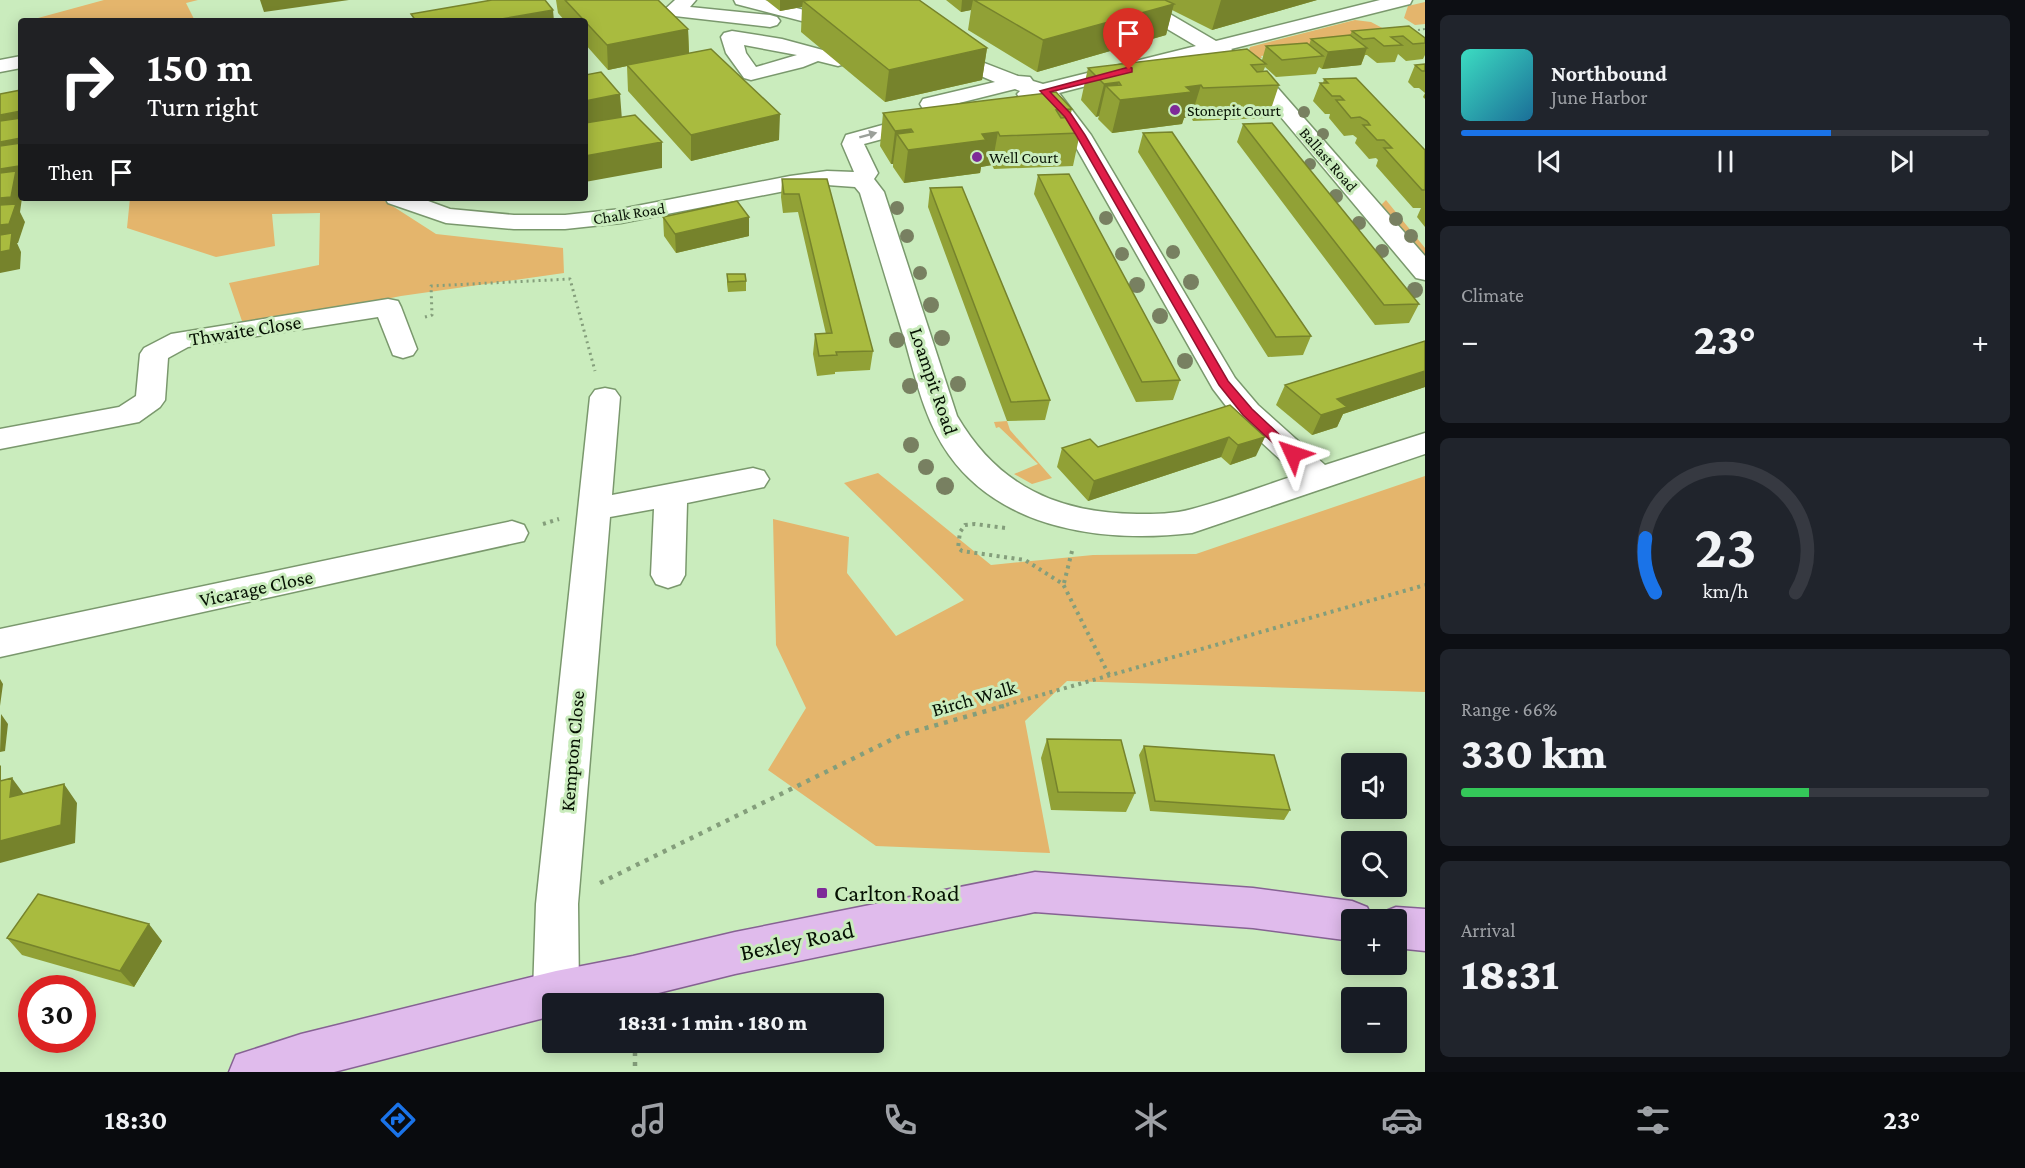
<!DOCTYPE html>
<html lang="en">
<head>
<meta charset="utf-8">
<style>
	:root { --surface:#171b24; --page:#20242c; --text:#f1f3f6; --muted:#9ea1a6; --line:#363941; --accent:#1a73e8 }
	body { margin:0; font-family:"Crimson Pro",serif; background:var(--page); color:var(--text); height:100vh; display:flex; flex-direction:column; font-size:22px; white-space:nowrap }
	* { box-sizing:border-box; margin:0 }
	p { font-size:20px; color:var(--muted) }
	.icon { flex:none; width:33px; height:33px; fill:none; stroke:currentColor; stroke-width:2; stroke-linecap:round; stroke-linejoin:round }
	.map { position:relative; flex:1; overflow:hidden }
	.sheet { display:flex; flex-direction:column; gap:15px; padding:15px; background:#0d0f14; width:600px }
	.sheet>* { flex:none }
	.top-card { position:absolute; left:18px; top:18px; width:570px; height:183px; border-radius:6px; box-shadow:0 3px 15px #0003; background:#202124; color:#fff; overflow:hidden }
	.fabs { position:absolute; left:1341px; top:753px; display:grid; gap:12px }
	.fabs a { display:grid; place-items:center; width:66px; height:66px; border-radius:6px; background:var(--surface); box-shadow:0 3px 15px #0003; font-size:30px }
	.speed { position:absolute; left:18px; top:975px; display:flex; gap:12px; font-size:30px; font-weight:700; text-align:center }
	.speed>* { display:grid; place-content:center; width:78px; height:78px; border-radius:50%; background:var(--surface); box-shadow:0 3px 15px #0003; line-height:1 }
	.speed .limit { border:9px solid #d22; background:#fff; color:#111 }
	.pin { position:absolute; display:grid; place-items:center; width:51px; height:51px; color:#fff; margin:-62px -26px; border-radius:50% 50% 50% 0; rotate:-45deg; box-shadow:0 0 6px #0007 }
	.pin .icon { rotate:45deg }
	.me { position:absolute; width:66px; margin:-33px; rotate:312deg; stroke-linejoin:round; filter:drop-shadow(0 0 4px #0008) }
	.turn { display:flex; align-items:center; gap:21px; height:126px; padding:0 30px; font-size:27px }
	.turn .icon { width:78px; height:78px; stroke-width:2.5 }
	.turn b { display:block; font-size:42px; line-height:51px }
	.then { display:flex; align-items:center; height:57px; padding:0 30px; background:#0003; gap:12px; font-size:22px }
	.big { font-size:45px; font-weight:800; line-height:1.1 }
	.sheet .widget { flex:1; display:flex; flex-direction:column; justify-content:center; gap:9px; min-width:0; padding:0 21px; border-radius:9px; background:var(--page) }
	.sheet .dial { align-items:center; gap:0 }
	.dial svg { height:156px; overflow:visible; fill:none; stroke:var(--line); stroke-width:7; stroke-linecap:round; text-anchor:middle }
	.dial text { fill:var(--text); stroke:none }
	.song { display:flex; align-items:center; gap:18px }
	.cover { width:72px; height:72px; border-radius:9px; background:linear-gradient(135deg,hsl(170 70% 55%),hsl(200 70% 35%)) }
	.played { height:6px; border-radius:3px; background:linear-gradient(90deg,var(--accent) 70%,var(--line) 70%) }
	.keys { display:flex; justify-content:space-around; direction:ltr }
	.heat { display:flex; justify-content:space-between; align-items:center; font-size:33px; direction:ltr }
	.charge { height:9px; border-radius:4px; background:linear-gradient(90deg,#34c759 66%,var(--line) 0) }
	.trip { position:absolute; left:542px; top:993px; width:342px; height:60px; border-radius:6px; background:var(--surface); box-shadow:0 3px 15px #0003; font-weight:800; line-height:60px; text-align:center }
	.menu { display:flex; height:96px; justify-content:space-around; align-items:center; background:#090b0e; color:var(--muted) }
	.menu .icon { width:42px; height:42px }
	.menu .selected { color:var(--accent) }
	.menu b { font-size:27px; color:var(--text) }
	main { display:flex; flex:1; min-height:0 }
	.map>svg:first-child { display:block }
	.green { fill:#e4b56c }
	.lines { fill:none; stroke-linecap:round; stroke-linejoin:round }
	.minor-casing { stroke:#7a986d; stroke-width:3 }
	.major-casing { stroke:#866293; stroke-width:3 }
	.path-far3 { stroke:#849e7b; stroke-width:2; stroke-dasharray:2 3; stroke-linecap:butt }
	.path-far2 { stroke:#849e7b; stroke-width:3; stroke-dasharray:2 4; stroke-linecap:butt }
	.path-far1 { stroke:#849e7b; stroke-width:4; stroke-dasharray:3 4.5; stroke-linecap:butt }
	.path { stroke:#849e7b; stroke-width:4.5; stroke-dasharray:4 6; stroke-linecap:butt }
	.minor { fill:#fff; fill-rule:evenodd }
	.major { fill:#e0bbec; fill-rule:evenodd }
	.tree { fill:#788061 }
	.wall { fill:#91a136 }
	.shaded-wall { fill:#76832c }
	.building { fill:#a9bb3f; stroke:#76832c; stroke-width:1.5 }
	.oneway { fill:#9ba09a }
	.route { fill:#e11d48; stroke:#92132f; stroke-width:1.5 }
	.poi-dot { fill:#7e2a98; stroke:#caecbd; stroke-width:2 }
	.labels { text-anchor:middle; stroke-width:6; stroke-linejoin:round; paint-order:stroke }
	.far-poi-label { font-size:16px; fill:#061103; stroke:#caecbd; text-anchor:start }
	.far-street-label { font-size:16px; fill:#061103; stroke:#caecbd }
	.street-label { font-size:20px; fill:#061103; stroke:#caecbd }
	.near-poi-label { font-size:24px; fill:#061103; stroke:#caecbd; text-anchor:start }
	.near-street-label { font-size:24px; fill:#061103; stroke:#caecbd }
</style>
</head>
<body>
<main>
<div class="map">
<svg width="1425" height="1072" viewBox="0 0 1425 1072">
	<rect width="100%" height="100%" fill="#caecbd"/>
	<path class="green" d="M104 0H198L186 3 195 21H84L81 18 67 21H27Z
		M1425 2V24L1415 25 1404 18 1408 6Z
		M1355 20 1371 22 1403 39 1261 56 1262 58 1253 59 1247 56 1250 47Z
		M130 198H380L436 234 563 248 564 273 401 296 244 327 229 283 319 265 320 213 272 214 275 246 216 257 127 228Z
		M1386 200 1425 248V258L1380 206Z
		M1007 421 1010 430 1052 478 1032 484 1014 474 1038 464 999 427 996 428 994 422Z
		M878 473 991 565 1093 555 1196 554 1425 476V692L1067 681 1025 721 1050 853 876 846 768 770 806 708 776 645 773 519 849 537 847 573 896 636 964 600 844 483Z"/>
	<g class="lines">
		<defs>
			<path id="minor" d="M675 0H696L690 7 770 15 777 17 780 21 777 25 770 27 666 15 663 11Z
				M734 0H765L851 22 854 26 851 30 844 32 736 4Z
				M1123 0H1146L1216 41 1380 0H1412L1410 4 1231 49 1269 78 1425 256V280L1416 278 1255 86 1228 64 1211 54 1059 93 1091 135 1235 378 1258 405 1325 465 1425 433V454L1192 533C1107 543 1003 531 949 455 925 421 916 380 905 341 890 292 875 243 860 193L855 187 827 185 790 190 621 223 565 229H514L446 223 388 203 385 198H420L450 209 514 215H565L621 209 790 176 827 171 854 172 842 144 846 135 926 113 934 115 937 120 934 125 864 144 878 173 874 179 884 192 957 416C998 486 1057 513 1137 514 1155 514 1174 514 1192 509 1227 500 1262 486 1297 475L1236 419 1213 389 1069 135 1047 105 1039 98 1028 100 1020 99 1017 94 1020 91 1015 89 931 110 923 109 920 104 923 99 995 82 936 57 933 53 936 49 943 47 1018 76 1030 77 1033 81 1043 84 1196 46 1125 4Z
				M732 31 782 39 845 56 848 60 845 64 838 66 818 61 803 67 751 80 744 78 726 53 721 37 724 33ZM744 45 797 55 756 67 746 53Z
				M21 56V68L0 72V60Z
				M388 299 398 301 401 307 417 349 413 355 403 358 393 355 378 317 188 347 168 358 165 400 160 407 139 422 0 449V429L119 407 136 396 140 354 144 348 171 334Z
				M605 388 615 390 620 397 612 495 753 468 764 471 769 479 764 487 687 503 685 575 680 584 668 588 656 584 651 575 654 509 610 517 578 904 579 993 574 1004H552V1013L540 1009 533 993 536 904 590 397 595 390Z
				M512 521 524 525 528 533 524 541 0 657V629Z"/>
			<path id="major" d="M1035 872 1253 888 1352 901 1367 907 1373 920H1352V941L1253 928 1035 912 735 974 614 1004H552V1016L334 1072H229L236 1055 301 1034 556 971 633 956 735 932Z
				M1396 907 1425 909V951L1396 948V920H1378L1381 913Z"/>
		</defs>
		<use href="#minor" class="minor-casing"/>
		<use href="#major" class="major-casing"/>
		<path class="path-far3" d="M1418 30 1425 29"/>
		<path class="path-far2" d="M425 317 432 315 431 286 570 279 595 371"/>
		<path class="path-far1" d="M543 524 559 519
			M1005 528 975 524 965 525 960 532 958 548 962 551 1025 560 1063 584 1109 675
			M1064 583 1073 547
			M999 707 1425 585"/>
		<path class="path" d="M600 883 901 735 1004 706
			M635 1042V1072"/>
		<use href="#minor" class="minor"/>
		<use href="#major" class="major"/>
	</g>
	<g class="tree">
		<circle cx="1304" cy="112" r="6"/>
		<circle cx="1323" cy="134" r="6"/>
		<circle cx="1310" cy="164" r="6"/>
		<circle cx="1336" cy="196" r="7"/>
		<circle cx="897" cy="208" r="7"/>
		<circle cx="1106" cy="218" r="7"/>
		<circle cx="1396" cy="219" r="7"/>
		<circle cx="1359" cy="223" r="7"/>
		<circle cx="907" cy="236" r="7"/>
		<circle cx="1411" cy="236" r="7"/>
		<circle cx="1382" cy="251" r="7"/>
		<circle cx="1173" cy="252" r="7"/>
		<circle cx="1122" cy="254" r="7"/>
		<circle cx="920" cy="273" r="7"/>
		<circle cx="1191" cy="282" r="8"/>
		<circle cx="1137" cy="285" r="8"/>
		<circle cx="1415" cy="290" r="8"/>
		<circle cx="931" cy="305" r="8"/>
		<circle cx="1160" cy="316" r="8"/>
		<circle cx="942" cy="338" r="8"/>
		<circle cx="897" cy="340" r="8"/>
		<circle cx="1185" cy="361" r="8"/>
		<circle cx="958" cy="384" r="8"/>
		<circle cx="910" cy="386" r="8"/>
		<circle cx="911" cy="445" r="8"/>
		<circle cx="926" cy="467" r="8"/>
		<circle cx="945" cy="486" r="9"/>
	</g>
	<path class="wall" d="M556 0H658L688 29 689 53 779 140 691 161 628 91 627 66 608 70 585 44V21H565L558 13Z
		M766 0H919L987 48 982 80 885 102 801 32 802 7 780 11Z
		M946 0H1317L1212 30 1172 10 1166 35 1037 72 968 30 971 10 961 12Z
		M1352 31 1425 38V55L1423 59 1406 61 1398 54 1395 62 1377 63 1367 55H1365L1361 65 1322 69 1319 67 1316 74 1276 77 1265 67 1263 72 1279 85 1268 118 1193 121 1191 117 1184 118 1182 124 1112 133 1098 119 1099 116 1096 117 1081 100 1088 68 1262 60 1266 46 1309 45 1311 39 1350 35Z
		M1425 64V99L1423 97 1425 93 1419 88H1414L1408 82 1415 65Z
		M1324 79 1425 150V227L1417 217 1421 208H1413L1376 166 1378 160 1376 158 1369 159 1355 143 1357 138 1353 135 1344 136 1329 118 1330 114H1325L1313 101 1320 83H1323Z
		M1072 109 1070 117 1080 133 1073 166 994 169 992 165 981 167 980 173 904 183 893 167V164H891L880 146 883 113Z
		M1243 124 1419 304 1409 323 1375 325 1237 142Z
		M1143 133 1311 336 1303 355 1268 357 1138 152Z
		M1038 175 1180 380 1173 400 1136 402 1034 194Z
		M782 179H827L873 351 870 370 835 372V374L817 376 813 354 815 334H826L798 212 783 213 781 197Z
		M930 188 1050 400 1045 420 1007 421 928 207Z
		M663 217H749V236L676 253 664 236Z
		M727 274 746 281V291L728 292 727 284Z
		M1425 341V387L1343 414 1337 427 1312 435 1276 405 1285 385Z
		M1230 405 1256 456 1230 465 1221 457 1088 501 1057 467 1062 448 1098 447Z
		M1047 739 1135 793 1126 812 1051 810 1041 758Z
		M1144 746 1290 810 1284 820 1150 811 1139 755Z
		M7 938 162 941 134 987 22 955Z"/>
	<path class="shaded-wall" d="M260 0H349L264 12Z
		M780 0H837L803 1 802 7 780 11Z
		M962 0H973L971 10 961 12Z
		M1221 0H1317L1212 30Z
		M1174 4 1166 35 1037 72 1043 40Z
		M553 10 554 21H490Z
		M688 29 689 53 608 70 607 45Z
		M987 48 982 80 885 102 889 70Z
		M1367 48 1361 65 1322 69 1328 52Z
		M1119 82 1115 96 1106 86 1099 116 1096 117 1104 84Z
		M1201 85 1191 117 1184 118 1182 124 1112 133 1120 100 1186 87Z
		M620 94 622 120 585 127V101Z
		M21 111V130L0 135V115Z
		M780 114 779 140 691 161V135Z
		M911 129 909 150 982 134 998 132 992 165 981 167 980 173 904 183 908 150 897 134 893 164H891L895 131Z
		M21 138V198H22L20 212 25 222 18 243H17L21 252 20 269 0 273V142Z
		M662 142V168L585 182V156Z
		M749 217V236L676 253 675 234Z
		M1425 371V387L1343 414 1337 427 1312 435 1321 415 1337 399Z
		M1229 437 1221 457 1088 501 1094 481Z
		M1265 437 1256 456 1230 465 1238 445Z
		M0 679 3 684 0 706Z
		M1 714 8 724 5 751 0 752Z
		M0 765 1 766V793H0Z
		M12 778 26 797H10Z
		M64 784 77 803 75 843 0 863V841Z
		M149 924 162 941 134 987 120 971Z"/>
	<path class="building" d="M492 0H545L553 10 490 21H416L411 14Z
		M565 0H658L688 29 607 45Z
		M810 0H919L987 48 889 70 803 1Z
		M974 0H1165L1174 4 1043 40Z
		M1409 26 1425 38V43L1413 44 1403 36 1391 37 1402 45 1384 46 1374 38 1363 39 1352 31Z
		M1350 35 1367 48 1328 52 1311 39Z
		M1307 43 1323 56 1282 60 1266 46Z
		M711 49 780 114 691 135 627 65Z
		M1247 49 1266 64 1251 65 1257 72 1267 71 1279 85 1203 88 1201 85 1186 87 1192 92 1120 100 1106 86 1121 85 1119 82 1104 84 1088 68Z
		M1425 64V71H1422L1415 65Z
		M601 72 620 94 585 101V75Z
		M1356 78 1425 150V190H1422L1384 148H1392L1384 140H1377L1363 125H1370L1367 121 1360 117 1351 118 1336 100H1344L1340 96H1332L1320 83H1328L1324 79Z
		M21 90V111L0 115V94Z
		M1056 92 1072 109 1056 110 1061 118 1072 117 1080 133 1000 136 998 132 982 134 986 140 908 150 897 134 913 132 911 129 895 131 883 113Z
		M635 115 662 142 585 156V123Z
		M21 118V138L0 142V121Z
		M1272 123 1419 304 1384 305 1243 124Z
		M1172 132 1311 336 1276 337 1143 133Z
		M21 143V155L19 166 0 169V146Z
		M16 171 11 197 0 198V173Z
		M1069 174 1180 380 1142 382 1038 175Z
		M782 179H827L873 351 836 352 837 355 819 356 815 334 832 333 799 194H784Z
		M962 187 1050 400 1011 402 930 188Z
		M737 201 749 217 675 234 663 217Z
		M16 204 9 224 0 225V205Z
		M12 233 10 250 0 252V235Z
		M727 274H745L746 281 728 282Z
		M1425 341V371L1337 399 1347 407 1321 415 1285 385Z
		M1230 405 1265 437 1238 445 1229 437 1094 481 1062 448 1090 439 1098 447Z
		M1047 739 1121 740 1135 793 1058 792Z
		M1144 746 1274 755 1290 810 1155 801Z
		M12 778 10 797 64 784 61 825 0 841V781Z
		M38 894 149 924 120 971 7 938Z"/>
	<defs><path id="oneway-solid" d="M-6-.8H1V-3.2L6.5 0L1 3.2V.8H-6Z" transform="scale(1.5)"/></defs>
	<use class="oneway" href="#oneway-solid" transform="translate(868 135) rotate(-15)"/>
	<path class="route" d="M1129 67 1132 68V72L1050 92 1071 114 1085 135 1228 381 1252 409 1297 451 1299 454 1297 457H1288L1243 415 1219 385 1076 135 1065 117 1040 91Z"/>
	<g class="poi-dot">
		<circle cx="1175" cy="110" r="6"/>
		<circle cx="977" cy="157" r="6"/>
		<rect x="816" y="887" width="12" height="12" rx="3"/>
	</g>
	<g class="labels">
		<g class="far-poi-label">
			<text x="1187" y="116">Stonepit Court</text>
			<text x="989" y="163">Well Court</text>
		</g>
		<g class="far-street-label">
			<text transform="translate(1329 159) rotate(49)" y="6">Ballast Road</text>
			<text transform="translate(629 213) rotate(-9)" y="6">Chalk Road</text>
		</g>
		<g class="street-label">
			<text transform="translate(245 330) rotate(-9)" y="7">Thwaite Close</text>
			<text transform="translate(934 381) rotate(71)" y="7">Loampit Road</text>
			<text transform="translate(256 588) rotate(-12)" y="7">Vicarage Close</text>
			<text transform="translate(974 698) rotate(-16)" y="7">Birch Walk</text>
			<text transform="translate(572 751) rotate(-85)" y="7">Kempton Close</text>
		</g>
		<g class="near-poi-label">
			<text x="834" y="901">Carlton Road</text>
		</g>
		<g class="near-street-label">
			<text transform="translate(797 941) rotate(-12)" y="8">Bexley Road</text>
		</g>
	</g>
</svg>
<div class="fabs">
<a><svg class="icon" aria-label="sound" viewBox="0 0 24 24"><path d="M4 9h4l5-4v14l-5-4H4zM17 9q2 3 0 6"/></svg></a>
<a><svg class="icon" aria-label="search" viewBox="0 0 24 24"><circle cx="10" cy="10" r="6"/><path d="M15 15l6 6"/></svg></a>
<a>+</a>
<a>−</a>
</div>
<div class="speed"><div class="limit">30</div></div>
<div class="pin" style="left:1129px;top:70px;background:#d93025"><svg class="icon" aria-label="arrive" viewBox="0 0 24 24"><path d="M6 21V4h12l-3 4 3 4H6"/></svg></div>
<svg class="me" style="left:1293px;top:454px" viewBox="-20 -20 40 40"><path d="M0-17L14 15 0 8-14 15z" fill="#e11d48" stroke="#fff" stroke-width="4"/></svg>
<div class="trip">18:31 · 1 min · 180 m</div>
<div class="top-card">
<div class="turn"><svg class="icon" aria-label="right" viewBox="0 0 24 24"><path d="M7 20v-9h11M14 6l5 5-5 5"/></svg><div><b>150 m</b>Turn right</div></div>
<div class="then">Then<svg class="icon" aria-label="arrive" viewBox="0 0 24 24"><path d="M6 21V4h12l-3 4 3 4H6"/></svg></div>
</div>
</div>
<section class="sheet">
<div class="widget">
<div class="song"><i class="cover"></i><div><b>Northbound</b><p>June Harbor</p></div></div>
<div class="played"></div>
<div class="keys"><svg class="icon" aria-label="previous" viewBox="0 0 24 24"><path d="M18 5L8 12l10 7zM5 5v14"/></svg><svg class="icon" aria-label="pause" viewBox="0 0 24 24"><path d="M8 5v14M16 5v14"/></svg><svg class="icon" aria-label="next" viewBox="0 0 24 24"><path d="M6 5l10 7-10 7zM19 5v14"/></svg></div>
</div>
<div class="widget"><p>Climate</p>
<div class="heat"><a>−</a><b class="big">23°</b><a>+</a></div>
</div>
<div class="widget dial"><svg viewBox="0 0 100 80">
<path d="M14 69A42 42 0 1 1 86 69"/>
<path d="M14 69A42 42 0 0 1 9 41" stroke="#1a73e8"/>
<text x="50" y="56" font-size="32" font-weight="700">23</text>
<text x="50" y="72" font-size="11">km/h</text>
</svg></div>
<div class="widget"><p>Range · 66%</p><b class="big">330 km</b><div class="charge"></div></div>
<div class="widget"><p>Arrival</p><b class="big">18:31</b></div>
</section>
</main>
<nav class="menu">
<b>18:30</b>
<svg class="icon selected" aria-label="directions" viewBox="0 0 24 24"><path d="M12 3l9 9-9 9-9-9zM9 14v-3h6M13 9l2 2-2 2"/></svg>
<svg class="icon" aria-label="music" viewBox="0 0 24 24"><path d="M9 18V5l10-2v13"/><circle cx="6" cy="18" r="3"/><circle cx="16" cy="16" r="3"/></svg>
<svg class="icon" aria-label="phone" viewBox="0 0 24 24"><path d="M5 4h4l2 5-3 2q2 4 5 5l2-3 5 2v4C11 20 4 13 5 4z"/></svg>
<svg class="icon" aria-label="climate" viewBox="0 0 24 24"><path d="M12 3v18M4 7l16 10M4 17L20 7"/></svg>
<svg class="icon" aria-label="car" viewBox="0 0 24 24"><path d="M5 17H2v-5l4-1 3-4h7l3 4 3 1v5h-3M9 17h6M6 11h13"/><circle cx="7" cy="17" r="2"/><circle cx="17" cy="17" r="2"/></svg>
<svg class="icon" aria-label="filters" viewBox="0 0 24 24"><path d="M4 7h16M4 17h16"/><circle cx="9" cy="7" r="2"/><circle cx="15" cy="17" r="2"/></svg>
<b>23°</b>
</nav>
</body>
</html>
